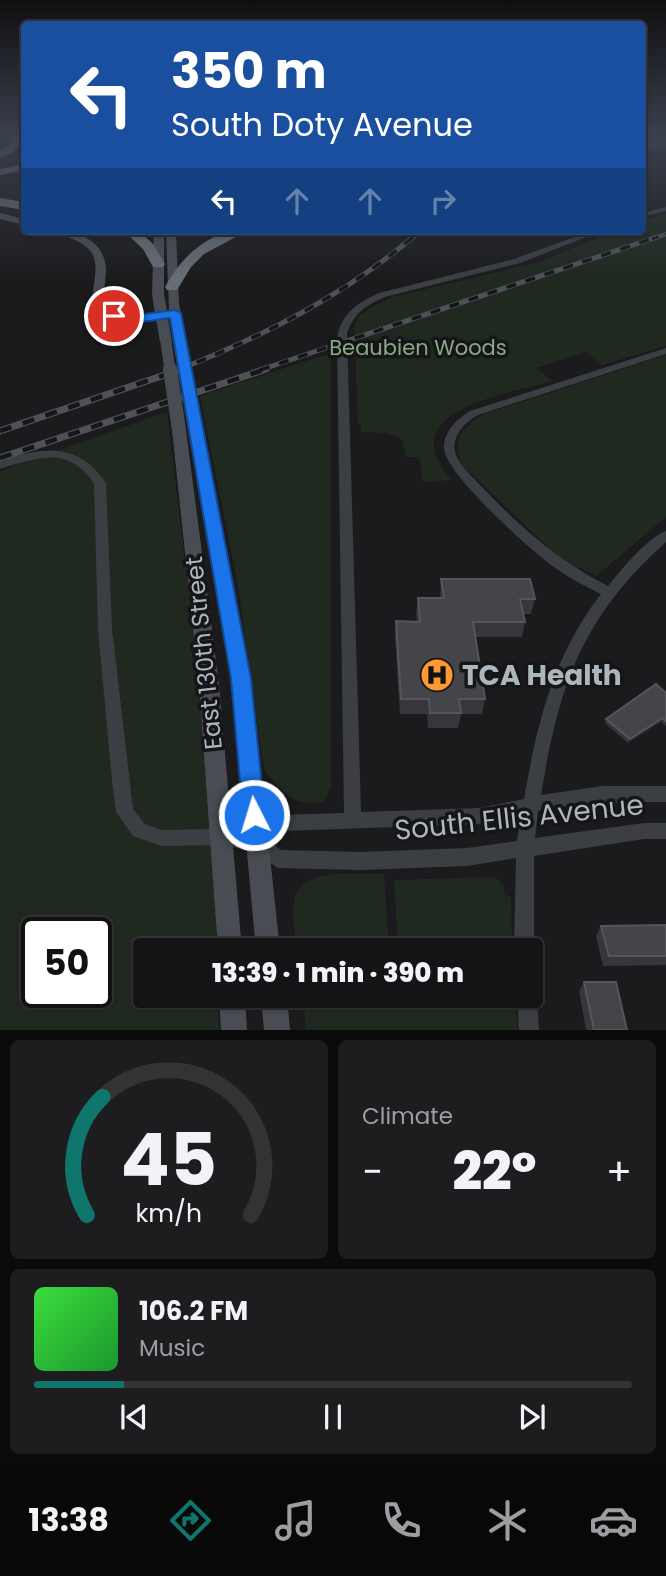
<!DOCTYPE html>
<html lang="en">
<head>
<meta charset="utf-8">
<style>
	:root { --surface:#141416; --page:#1d1d1f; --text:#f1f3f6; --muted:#9d9ea1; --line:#333335; --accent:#0f766e }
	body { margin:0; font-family:Poppins,sans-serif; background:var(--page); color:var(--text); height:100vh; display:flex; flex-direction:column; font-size:26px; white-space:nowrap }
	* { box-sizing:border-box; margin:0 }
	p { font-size:23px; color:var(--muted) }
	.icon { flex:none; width:38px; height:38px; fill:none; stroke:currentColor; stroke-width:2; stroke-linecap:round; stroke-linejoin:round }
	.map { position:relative; height:1030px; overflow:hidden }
	.side { display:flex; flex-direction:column; gap:10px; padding:10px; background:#0b0b0c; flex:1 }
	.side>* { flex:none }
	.guide { position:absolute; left:21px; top:21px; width:625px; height:214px; border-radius:7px; box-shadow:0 2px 5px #0004,0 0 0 2px var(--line); background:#1a4fa0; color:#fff; overflow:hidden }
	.speed { position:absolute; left:21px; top:917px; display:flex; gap:14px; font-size:35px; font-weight:700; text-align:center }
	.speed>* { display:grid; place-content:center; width:91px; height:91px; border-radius:50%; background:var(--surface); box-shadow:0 2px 5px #0004,0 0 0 2px var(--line); line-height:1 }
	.speed .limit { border:4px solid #111; border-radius:10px; background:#fff; color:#111 }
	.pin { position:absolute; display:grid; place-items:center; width:60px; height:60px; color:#fff; margin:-30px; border:4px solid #fff; border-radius:50%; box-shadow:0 2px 7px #0007 }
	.me { position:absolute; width:77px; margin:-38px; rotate:355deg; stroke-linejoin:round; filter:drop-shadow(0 0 5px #0008) }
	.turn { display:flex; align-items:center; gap:24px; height:147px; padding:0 35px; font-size:32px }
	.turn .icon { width:91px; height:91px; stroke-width:2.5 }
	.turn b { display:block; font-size:49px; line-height:60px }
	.lanes { display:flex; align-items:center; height:66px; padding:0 35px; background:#0003; justify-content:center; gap:35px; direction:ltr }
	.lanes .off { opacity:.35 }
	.big { font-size:52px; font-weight:800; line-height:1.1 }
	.side .tile { flex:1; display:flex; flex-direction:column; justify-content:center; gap:10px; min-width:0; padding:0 24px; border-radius:10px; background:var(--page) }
	.side .dial { align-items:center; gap:0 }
	.dial svg { height:182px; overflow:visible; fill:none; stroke:var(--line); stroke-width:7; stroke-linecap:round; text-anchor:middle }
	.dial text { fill:var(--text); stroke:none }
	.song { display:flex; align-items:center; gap:21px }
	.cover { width:84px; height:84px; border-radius:10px; background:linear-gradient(135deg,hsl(120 70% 55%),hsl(130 70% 35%)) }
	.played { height:7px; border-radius:4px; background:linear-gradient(90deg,var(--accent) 15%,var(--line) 15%) }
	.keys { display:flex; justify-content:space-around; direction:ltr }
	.heat { display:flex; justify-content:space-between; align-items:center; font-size:38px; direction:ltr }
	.side .tiles { flex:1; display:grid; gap:10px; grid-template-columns:1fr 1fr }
	.tile:last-child { grid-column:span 2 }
	.trip { position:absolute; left:133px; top:938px; width:410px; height:70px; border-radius:7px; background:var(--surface); box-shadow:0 2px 5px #0004,0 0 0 2px var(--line); font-weight:800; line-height:70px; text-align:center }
	.tabs { display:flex; height:112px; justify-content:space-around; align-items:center; background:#080809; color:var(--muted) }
	.tabs .icon { width:49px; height:49px }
	.tabs .current { color:var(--accent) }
	.tabs b { font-size:32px; color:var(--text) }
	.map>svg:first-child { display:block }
	.green { fill:#202920; fill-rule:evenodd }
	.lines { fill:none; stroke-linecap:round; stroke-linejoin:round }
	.street { fill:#3b3e43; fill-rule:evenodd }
	.secondary { fill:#494d53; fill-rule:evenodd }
	.highway { fill:#676d74; fill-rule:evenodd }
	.rail-far2-casing { stroke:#4e5258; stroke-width:4.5 }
	.rail-far1-casing { stroke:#4e5258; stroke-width:5 }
	.rail-casing { stroke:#4e5258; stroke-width:7 }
	.rail-far2 { stroke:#161619; stroke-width:2.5; stroke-dasharray:7; stroke-linecap:butt }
	.rail-far1 { stroke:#161619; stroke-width:3.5; stroke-dasharray:10; stroke-linecap:butt }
	.rail { stroke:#161619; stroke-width:4.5; stroke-dasharray:12; stroke-linecap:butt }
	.secondary-bridge-far1 { stroke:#494d53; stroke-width:11 }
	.secondary-bridge { stroke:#494d53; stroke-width:14 }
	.wall { fill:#37373b }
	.shaded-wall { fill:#262629 }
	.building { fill:#444549; stroke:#54565b; stroke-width:2 }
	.route { fill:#1a73e8; stroke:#114b97; stroke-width:2 }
	.labels { text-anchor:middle; stroke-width:7; stroke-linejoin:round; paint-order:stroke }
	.far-park-label { font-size:21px; fill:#87a983; stroke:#161619 }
	.street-label { font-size:24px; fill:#adb5bd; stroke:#161619 }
	.near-poi-label { font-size:28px; font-weight:bold; fill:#adb5bd; stroke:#161619; text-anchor:start }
	.near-street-label { font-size:28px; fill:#adb5bd; stroke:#161619 }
</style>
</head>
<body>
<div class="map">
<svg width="666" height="1030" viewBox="0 0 666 1030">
	<rect width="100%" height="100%" fill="#1b1b1d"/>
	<path class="green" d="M666 214V346L602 365 586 352 536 368 553 381C509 394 388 410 452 480L423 482 419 457H406L402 439 386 433 361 432V424H358L354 327 360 315 374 306 392 297 540 262 614 231H642V220Z
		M331 353V787L324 802C293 807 281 792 264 769L237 580 200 396Z
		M666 355V517L596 576 565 561 550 549 462 465C453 438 459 431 482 415Z
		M167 412 208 752 217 950H145V996H218L219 1030H0V471ZM37 933H96V992H37Z
		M384 874 389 950H298C296 935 291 916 294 901 300 865 357 875 384 874Z
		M495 877 503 885 505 895 511 897 512 950H398L394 880Z
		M303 996H515L518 1030H306Z"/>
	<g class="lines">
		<path class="street" d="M666 207V211L642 217V213Z
			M591 231H602L520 263 385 297C365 306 355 312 347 333L361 812 479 808 524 799C537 724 553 656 601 594 585 586 569 578 554 567 532 552 446 474 444 449 443 432 457 419 470 411L666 348V354L478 415C464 423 450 437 456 455 460 466 472 476 480 485 520 527 556 559 608 586 622 569 647 538 666 531V542C581 618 559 686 541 795L602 786H666V802C622 802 581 802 538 811L535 838 644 823H666V839H644L534 856V950L530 957V950H514L516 858 467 866 360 870 278 868 253 851 222 845 161 846 133 836 116 812 112 781 98 629 94 483C67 445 38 458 0 469V461C43 447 77 441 106 483L112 629 133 809 145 824 161 830 222 829 253 834 273 817 279 815 344 813 337 343C338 316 356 303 379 293L514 259ZM521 815 517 841 467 848 360 852 281 850 270 842 283 831 479 824Z
			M530 987 534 989 537 996 539 1030H519L517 996H530Z"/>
		<path class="secondary" d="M0 213 24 219V225L0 219Z
			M57 231C81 231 105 243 106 269 106 281 103 292 104 304 114 319 139 315 155 313L152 294 154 231H164V294L167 311 169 310 166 231H176L179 304 186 340 184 343H176L174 340 170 317 168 318 172 342 166 346 160 342 156 319C134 323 89 326 93 292 94 280 98 267 93 255 86 241 68 239 57 231Z
			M196 423 203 427 251 679 280 950H256L231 679 189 427Z
			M179 426 186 430 219 684 242 950H218L199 684 172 430Z
			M219 996H245L247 1030H221Z
			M261 996H287L290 1030H264Z"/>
		<path class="highway" d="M16 135H24C21 147 12 154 0 158V150L9 145Z
			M24 164V170L0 175V169Z
			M0 198 24 202V210L0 206Z
			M124 231H139L153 244 165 264 163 267H153L143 249Z
			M228 231H247L204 254 191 267 177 290H167L165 287C181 259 198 242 228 231Z"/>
		<defs>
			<path id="rail-far2" d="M411 239 420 231
				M652 239 666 234"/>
			<path id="rail-far1" d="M178 370C263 336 342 297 413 237
				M260 370 657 237"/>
			<path id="rail" d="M0 431 182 369
				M0 458 266 369"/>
		</defs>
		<use href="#rail-far2" class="rail-far2-casing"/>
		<use href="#rail-far1" class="rail-far1-casing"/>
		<use href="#rail" class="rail-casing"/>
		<use href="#rail-far2" class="rail-far2"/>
		<use href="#rail-far1" class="rail-far1"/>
		<use href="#rail" class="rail"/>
		<path class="secondary-bridge-far1" d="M180 340 186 370
			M166 342 170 370"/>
		<path class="secondary-bridge" d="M170 369 179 430
			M185 369 196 427"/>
	</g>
	<path class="wall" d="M642 135H666V151H642Z
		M441 579 535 599 531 614H523L525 622 522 637H475L485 699 482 714H461L458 728H428L427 714H400L395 637 396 621 417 622 416 613 418 598H440Z
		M666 693V726L661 722 628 743 605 723 606 719Z
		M666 925V965L603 966 596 936 601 926Z
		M584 982 627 1030H586L579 991Z"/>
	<path class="shaded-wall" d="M663 718 661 722 628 743 630 739Z"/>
	<path class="building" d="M642 135H666V146H642Z
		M441 579H530L535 599H520L525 622H473L485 699H459L461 713H430L429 699H401L396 621 420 622 418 598H444Z
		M656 684 666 693V721L663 718 630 739 606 719Z
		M666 925V956H609L601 926Z
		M584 982H616L627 1030H594Z"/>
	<linearGradient id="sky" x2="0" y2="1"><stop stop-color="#0f0f10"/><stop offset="0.48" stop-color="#393f4c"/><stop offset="1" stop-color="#393f4c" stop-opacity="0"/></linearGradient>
	<rect width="666" height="279" fill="url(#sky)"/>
	<path class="route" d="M175 310 181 313 251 679 265 815 262 823 254 826 246 823 243 815 231 679 170 318C152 320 124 327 108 316L114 313 136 315Z"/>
	<defs>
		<symbol id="hospital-disc" viewBox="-11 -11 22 22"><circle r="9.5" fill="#fe9832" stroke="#161619"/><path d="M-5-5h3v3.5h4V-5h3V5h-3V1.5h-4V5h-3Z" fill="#111"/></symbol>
	</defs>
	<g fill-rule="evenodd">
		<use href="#hospital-disc" x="418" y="656" width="38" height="38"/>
	</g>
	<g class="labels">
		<g class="far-park-label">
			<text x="418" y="355">Beaubien Woods</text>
		</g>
		<g class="street-label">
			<text transform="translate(204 653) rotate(-96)" y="8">East 130th Street</text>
		</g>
		<g class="near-poi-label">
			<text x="462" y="685">TCA Health</text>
		</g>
		<g class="near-street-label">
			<text transform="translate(519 817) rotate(-6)" y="10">South Ellis Avenue</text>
		</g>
	</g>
</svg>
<div class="speed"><div class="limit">50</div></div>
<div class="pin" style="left:114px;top:316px;background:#d93025"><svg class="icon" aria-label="arrive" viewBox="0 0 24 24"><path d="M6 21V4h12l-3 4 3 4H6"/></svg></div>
<svg class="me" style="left:254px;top:815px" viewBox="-20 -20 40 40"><circle r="17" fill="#1a73e8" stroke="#fff" stroke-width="3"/><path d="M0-11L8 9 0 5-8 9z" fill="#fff"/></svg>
<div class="trip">13:39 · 1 min · 390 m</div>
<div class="guide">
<div class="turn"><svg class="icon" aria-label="left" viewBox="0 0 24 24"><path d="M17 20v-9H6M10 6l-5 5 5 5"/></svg><div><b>350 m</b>South Doty Avenue</div></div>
<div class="lanes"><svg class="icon" aria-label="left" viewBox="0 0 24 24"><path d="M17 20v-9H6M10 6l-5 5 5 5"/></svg><svg class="icon off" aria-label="ahead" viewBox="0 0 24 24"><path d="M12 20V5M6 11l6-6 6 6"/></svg><svg class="icon off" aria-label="ahead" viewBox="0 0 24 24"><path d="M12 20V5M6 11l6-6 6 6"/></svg><svg class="icon off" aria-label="right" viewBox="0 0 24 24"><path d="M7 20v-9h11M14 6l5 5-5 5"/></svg></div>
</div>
</div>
<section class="side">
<div class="tiles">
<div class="tile dial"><svg viewBox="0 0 100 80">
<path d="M14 69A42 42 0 1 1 86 69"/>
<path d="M14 69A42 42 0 0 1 21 17" stroke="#0f766e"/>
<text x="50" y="56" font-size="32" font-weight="700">45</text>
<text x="50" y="72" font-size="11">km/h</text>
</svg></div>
<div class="tile"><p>Climate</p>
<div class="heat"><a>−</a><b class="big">22°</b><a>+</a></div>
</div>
<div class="tile">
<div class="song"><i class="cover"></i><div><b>106.2 FM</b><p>Music</p></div></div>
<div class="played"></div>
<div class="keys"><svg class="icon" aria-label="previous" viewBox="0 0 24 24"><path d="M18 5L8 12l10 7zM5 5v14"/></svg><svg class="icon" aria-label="pause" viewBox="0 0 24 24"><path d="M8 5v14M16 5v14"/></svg><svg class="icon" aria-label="next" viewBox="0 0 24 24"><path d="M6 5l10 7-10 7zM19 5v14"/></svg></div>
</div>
</div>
</section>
<nav class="tabs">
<b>13:38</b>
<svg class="icon current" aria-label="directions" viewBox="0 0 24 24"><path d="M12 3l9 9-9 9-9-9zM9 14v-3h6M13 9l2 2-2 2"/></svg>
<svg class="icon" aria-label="music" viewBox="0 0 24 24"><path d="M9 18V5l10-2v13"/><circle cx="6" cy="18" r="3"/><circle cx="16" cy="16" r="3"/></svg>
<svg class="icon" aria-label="phone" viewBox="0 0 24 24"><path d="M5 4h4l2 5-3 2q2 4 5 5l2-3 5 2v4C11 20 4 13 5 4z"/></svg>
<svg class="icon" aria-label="climate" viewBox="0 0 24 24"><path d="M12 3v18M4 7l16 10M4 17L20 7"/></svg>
<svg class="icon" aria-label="car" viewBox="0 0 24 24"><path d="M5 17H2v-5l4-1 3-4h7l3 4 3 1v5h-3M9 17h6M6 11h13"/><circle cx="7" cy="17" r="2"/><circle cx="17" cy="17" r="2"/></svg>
</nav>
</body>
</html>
